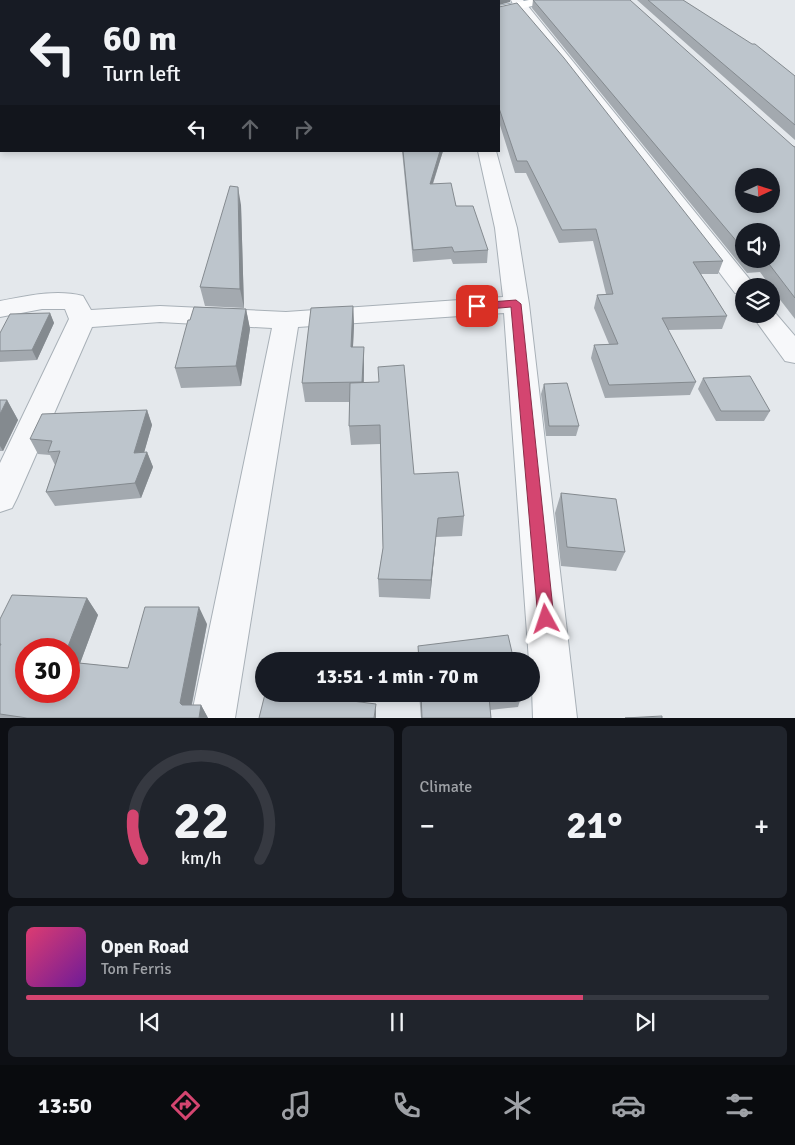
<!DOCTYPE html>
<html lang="en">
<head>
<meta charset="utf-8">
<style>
	:root { --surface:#171b24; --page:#20242c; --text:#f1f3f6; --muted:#9ea1a6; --line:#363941; --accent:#d44570 }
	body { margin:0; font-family:Signika,sans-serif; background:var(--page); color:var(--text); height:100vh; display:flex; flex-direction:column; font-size:19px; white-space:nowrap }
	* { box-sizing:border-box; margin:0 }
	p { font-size:16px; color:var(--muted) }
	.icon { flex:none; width:28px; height:28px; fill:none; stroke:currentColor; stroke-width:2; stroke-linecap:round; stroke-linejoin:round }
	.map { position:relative; height:718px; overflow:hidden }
	.side { display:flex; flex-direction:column; gap:8px; padding:8px; background:#0d0f14; flex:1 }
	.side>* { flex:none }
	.top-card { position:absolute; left:0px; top:0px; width:500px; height:152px; box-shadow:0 2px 8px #0003; background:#171b24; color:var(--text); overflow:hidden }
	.needle { width:32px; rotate:86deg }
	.controls { position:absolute; left:735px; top:168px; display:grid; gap:10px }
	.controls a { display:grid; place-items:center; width:45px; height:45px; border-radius:50%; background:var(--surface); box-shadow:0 2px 8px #0003; font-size:25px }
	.speed { position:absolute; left:15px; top:638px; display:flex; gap:10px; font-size:25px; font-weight:700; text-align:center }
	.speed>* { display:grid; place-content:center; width:65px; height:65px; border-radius:50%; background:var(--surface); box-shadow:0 2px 8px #0003; line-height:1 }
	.speed .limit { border:8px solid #d22; background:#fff; color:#111 }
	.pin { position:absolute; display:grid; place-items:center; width:42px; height:42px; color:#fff; margin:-21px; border-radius:10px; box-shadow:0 2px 8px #0006 }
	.me { position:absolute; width:55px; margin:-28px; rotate:355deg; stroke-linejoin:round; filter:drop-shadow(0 0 4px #0008) }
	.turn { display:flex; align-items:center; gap:18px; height:105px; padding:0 20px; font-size:22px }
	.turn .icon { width:65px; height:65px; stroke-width:2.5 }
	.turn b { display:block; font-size:35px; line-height:42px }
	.lanes { display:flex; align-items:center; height:48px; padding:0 20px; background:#0003; justify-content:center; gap:25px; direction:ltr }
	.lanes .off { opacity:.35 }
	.big { font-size:38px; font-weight:800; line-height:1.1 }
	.side .widget { flex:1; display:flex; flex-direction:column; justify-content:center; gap:8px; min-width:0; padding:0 18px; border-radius:8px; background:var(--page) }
	.side .dial { align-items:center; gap:0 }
	.dial svg { height:130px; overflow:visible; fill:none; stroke:var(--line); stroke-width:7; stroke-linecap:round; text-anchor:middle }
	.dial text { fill:var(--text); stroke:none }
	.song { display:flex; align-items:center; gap:15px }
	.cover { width:60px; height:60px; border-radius:8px; background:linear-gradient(135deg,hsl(340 70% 55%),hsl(280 70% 35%)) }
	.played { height:5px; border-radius:2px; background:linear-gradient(90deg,var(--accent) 75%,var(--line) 75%) }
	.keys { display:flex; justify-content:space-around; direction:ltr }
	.heat { display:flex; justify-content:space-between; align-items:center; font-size:28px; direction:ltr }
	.side .tiles { flex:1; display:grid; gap:8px; grid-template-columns:1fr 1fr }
	.widget:last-child { grid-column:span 2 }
	.trip { position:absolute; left:255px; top:652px; width:285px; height:50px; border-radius:25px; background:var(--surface); box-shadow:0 2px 8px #0003; font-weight:800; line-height:50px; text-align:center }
	.menu { display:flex; height:80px; justify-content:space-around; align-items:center; background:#090b0e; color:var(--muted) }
	.menu .icon { width:35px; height:35px }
	.menu .selected { color:var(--accent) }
	.menu b { font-size:22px; color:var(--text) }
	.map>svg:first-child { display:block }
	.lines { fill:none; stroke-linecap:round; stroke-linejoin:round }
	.minor-casing { stroke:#a8b0b7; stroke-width:2 }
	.major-casing { stroke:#a2aeb8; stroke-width:2 }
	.minor { fill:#f7f8fa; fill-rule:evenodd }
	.major { fill:#fff; fill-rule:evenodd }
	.wall { fill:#a3a9af; fill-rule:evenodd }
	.shaded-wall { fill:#848a8f }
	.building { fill:#bdc5cc; stroke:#848a8f; fill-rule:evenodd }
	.route { fill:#d44570; stroke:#8a2d49 }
</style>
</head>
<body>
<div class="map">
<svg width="795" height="718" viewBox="0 0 795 718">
	<rect width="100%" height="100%" fill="#e4e8ec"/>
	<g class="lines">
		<defs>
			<path id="minor" d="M511 0H523L755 286H744V295L735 293 564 67 515 8Z
				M478 151H496L517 228 529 304 577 718H533L531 661H529L504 313 298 327 235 718H191L272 328 160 322 92 327 17 498 12 508 0 512V463L69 319 65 309H42L0 317V301C27 296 56 289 83 296L91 310 160 306 286 312 503 297 495 228Z
				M771 308 795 336V363L785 361 751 314H771Z"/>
			<path id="major" d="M529 0H551L549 2 499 14V6Z"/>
		</defs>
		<use href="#minor" class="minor-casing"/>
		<use href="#major" class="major-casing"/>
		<use href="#minor" class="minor"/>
		<use href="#major" class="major"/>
	</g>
	<path class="wall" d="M533 0 793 146 795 147V319L771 288V286H770L760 272 747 273 532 8ZM744 231 771 259H744Z
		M637 0H683L795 76V140Z
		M499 7 723 261 718 274H701L727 316 722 329 668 330 696 382 690 395 605 398 591 358 594 345 609 344 594 308 597 295 606 294 593 241 559 243 526 173H515L499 122Z
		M402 151H443L433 184 456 206 488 250 487 263 453 264 451 259 413 262Z
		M241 205 244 308 205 306 200 287Z
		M353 306 354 325 353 347H364V382L414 474 464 516 462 536 436 537 430 599 379 597 378 579 383 548 380 444 351 445 349 426V402H305L302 383Z
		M246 309 250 329 241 386 181 388 175 368Z
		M50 313 54 323 37 360 0 362V333Z
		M703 378 770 411 764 421H716L698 389Z
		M544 384 579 426 576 436H546L541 394Z
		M0 400H7L18 420 3 451H0Z
		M147 410 152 425 144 452H147L153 467 141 498 55 506 46 492 55 465 50 455 38 454 30 439Z
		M561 493 625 552 616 571 561 566 555 513Z
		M87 598 98 615 80 663 128 668 207 624 192 705H201L208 718H0V619Z
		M419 694H522L518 707 490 710 491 718H421Z"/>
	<path class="shaded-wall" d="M498 0H510V2L499 5Z
		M0 106H1V117H0Z
		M440 151H443L429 195 430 184Z
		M238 187 241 205 244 308 240 289Z
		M353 306 354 325 352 366 351 347Z
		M246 309 250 329 241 386 236 366Z
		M50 313 54 323 37 360 32 350Z
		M364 347V366L363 401 362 382Z
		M7 400 18 420 3 451 0 446V414Z
		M147 410 152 425 140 467 134 453Z
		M147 452 153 467 141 498 135 483Z
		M438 518 436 537 430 599 431 580Z
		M87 598 98 615 75 677 69 669V649H67Z
		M199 607 207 624 189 718 180 703Z
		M376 704V718H374Z
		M201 705 208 718H199Z"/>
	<path class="building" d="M0 0H498V1H1V106H0Z
		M533 0H630L793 146 795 147V298L766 260H752L751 259H771V231H744V250ZM744 176H771V204H744Z
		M648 0H683L752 44H755L795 76V125Z
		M517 3 564 58 723 261 693 262 727 316 662 318 696 382 609 385 594 345 618 344 597 295 613 294 596 229 562 230 527 161H517L499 108V7Z
		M403 151H440L430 184 451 183 456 206H473L488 250 454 252 452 247 413 250Z
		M230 186 238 187 240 289 200 287Z
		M353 306 351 347H364L362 382 302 383 311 308Z
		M194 307 246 309 236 366 175 368 188 320H190Z
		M50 313 32 350 0 351V333L10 314Z
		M404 365 414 474 458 472 464 516 438 518 431 580 378 579 383 548 380 425 349 426 350 383 379 382 378 367Z
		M750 376 770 411H721L703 378Z
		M567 383 579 426H549L544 384Z
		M0 400H7L0 414Z
		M147 410 134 453 147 452 135 483 46 492 60 451 48 452 52 441 30 439 42 414Z
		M561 493 616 499 625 552 567 547Z
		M12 595 87 598 67 649H26V691H69V662L128 668 145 607H199L180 703 182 705H201L199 718H27L0 714V646L1 644H0V619Z
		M508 635 514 661H419L418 646Z
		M265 694H297L376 704 374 718H259Z
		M421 694H516L489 697 491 718H422Z
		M662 716V718H625Z"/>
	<path class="route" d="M516 300 521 304 554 619 551 625 546 627 540 625 538 619 511 307 477 310 472 306 477 303Z"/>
</svg>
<div class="controls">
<a><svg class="needle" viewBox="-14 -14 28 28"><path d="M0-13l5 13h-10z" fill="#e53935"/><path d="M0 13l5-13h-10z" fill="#9ea1a6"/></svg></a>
<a><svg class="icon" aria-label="sound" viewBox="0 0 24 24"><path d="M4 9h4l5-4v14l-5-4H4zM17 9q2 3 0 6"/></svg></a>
<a><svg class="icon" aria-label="layers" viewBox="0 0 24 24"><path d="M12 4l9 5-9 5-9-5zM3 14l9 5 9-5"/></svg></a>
</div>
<div class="speed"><div class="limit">30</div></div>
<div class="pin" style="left:477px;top:306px;background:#d93025"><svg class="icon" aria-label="arrive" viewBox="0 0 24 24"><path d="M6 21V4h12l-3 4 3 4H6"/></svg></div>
<svg class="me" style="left:546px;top:619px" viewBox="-20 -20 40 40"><path d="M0-17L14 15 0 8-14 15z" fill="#d44570" stroke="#fff" stroke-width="4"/></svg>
<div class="trip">13:51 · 1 min · 70 m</div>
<div class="top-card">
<div class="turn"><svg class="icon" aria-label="left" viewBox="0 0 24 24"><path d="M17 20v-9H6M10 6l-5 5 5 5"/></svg><div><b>60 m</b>Turn left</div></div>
<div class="lanes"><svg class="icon" aria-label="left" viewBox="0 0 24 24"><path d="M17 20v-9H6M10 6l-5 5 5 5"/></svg><svg class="icon off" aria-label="ahead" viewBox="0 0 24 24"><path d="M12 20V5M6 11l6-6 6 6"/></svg><svg class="icon off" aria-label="right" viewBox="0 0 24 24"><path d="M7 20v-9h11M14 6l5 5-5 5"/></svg></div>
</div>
</div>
<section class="side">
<div class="tiles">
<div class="widget dial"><svg viewBox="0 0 100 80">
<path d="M14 69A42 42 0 1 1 86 69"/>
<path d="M14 69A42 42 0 0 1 8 42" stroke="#d44570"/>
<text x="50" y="56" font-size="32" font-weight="700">22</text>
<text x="50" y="72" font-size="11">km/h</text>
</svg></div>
<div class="widget"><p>Climate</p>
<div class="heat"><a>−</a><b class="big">21°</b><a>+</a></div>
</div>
<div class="widget">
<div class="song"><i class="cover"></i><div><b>Open Road</b><p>Tom Ferris</p></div></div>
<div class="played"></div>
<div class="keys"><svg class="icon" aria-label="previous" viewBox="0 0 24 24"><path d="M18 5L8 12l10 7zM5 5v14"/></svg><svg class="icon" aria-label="pause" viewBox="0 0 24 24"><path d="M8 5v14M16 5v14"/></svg><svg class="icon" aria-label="next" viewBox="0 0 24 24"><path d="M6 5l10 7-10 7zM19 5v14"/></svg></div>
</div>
</div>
</section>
<nav class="menu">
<b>13:50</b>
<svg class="icon selected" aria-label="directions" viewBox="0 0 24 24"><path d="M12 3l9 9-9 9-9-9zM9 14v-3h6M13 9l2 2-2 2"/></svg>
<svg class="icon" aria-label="music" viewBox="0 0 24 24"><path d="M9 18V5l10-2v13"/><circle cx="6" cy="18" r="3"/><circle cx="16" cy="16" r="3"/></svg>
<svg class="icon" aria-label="phone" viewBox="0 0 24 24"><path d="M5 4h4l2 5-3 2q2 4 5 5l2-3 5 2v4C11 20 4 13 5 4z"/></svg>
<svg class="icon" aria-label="climate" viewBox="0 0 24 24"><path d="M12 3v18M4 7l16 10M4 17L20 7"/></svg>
<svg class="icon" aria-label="car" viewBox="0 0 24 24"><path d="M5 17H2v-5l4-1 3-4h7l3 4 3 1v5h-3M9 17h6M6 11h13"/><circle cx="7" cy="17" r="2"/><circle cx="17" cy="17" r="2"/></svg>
<svg class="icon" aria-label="filters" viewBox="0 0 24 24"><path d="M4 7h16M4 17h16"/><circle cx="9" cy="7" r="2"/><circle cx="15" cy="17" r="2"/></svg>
</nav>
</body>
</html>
